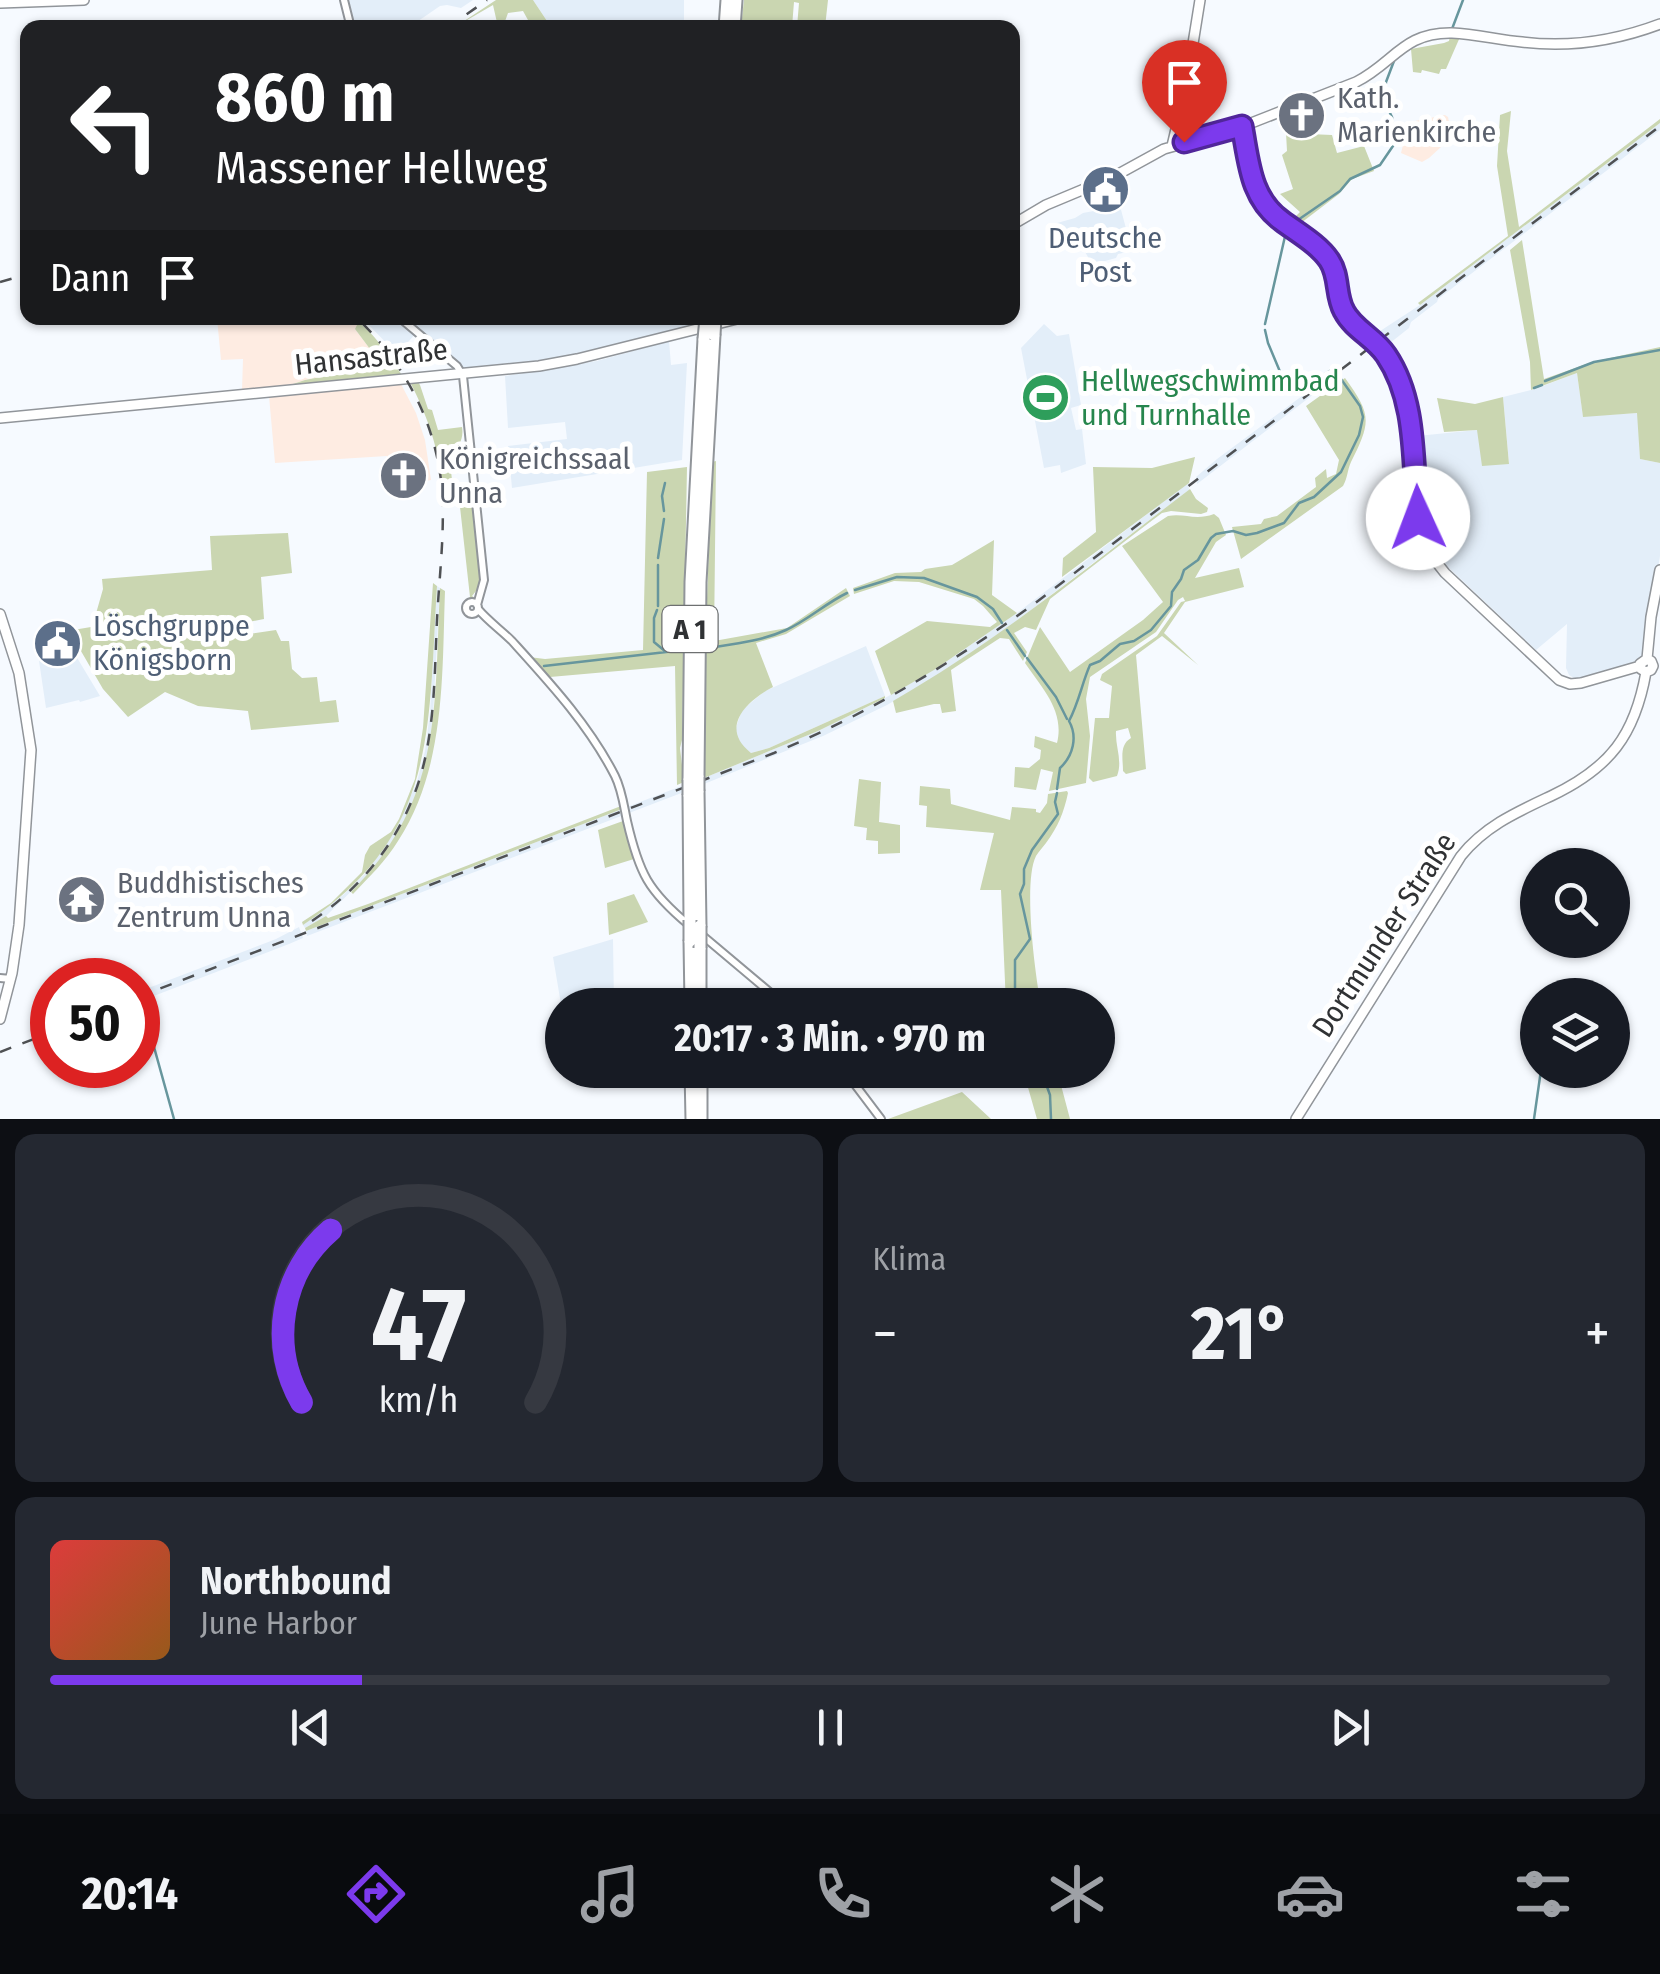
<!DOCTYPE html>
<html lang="de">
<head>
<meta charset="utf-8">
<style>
	:root { --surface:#171b24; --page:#242831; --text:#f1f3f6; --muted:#9ea1a6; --line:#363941; --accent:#7c3aed }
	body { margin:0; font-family:"Fira Sans Condensed",sans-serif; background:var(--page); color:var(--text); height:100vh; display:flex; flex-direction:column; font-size:38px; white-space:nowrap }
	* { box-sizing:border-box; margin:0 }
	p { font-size:32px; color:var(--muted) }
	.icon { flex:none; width:55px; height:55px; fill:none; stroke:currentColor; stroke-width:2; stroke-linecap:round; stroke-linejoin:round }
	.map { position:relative; height:1119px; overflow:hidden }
	.sheet { display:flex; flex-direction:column; gap:15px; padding:15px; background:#0d0f14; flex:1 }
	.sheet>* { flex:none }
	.hud { position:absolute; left:20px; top:20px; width:1000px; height:305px; border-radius:20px; box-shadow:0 2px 8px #0004; background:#202124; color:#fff; overflow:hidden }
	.fabs { position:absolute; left:1520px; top:848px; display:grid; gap:20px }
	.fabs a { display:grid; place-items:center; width:110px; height:110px; border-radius:50%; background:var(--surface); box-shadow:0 2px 8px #0004; font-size:50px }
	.speed { position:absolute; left:30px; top:958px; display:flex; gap:20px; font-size:50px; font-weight:700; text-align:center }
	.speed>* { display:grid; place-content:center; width:130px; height:130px; border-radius:50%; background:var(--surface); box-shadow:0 2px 8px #0004; line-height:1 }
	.speed .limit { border:15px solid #d22; background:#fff; color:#111 }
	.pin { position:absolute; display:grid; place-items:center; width:85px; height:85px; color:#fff; margin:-102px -42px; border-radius:50% 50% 50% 0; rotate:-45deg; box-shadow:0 0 10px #0007 }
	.pin .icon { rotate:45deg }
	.me { position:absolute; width:110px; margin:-55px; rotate:358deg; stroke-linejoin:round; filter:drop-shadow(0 0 8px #0008) }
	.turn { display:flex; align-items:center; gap:35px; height:210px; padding:0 30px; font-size:45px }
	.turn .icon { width:130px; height:130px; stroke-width:2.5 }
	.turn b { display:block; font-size:70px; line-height:85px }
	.then { display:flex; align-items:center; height:95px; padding:0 30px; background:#0003; gap:20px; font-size:38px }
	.big { font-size:75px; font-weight:700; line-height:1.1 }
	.sheet .card { flex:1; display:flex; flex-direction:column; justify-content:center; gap:15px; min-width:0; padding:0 35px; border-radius:20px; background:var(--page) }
	.sheet .dial { align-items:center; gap:0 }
	.dial svg { height:260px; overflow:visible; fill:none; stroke:var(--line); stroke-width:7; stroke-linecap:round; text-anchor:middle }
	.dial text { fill:var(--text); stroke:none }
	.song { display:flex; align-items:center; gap:30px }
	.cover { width:120px; height:120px; border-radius:15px; background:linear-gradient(135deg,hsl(0 70% 55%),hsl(30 70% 35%)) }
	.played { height:10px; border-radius:5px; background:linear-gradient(90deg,var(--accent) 20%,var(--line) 20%) }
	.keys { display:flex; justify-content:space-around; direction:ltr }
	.heat { display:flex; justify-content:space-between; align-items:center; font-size:55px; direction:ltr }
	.sheet .tiles { flex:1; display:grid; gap:15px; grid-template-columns:1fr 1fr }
	.card:last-child { grid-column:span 2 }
	.trip { position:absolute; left:545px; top:988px; width:570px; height:100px; border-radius:50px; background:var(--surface); box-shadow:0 2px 8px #0004; font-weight:700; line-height:100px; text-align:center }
	.tabs { display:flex; height:160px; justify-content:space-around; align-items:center; background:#090b0e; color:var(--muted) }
	.tabs .icon { width:70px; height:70px }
	.tabs .current { color:var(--accent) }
	.tabs b { font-size:45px; color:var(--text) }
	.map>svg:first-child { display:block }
	.commercial { fill:#feece2 }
	.built { fill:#e3eef9 }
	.green { fill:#cad6b1 }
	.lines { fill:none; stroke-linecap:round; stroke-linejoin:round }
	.stream { stroke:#67969d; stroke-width:2.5 }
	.minor-casing { stroke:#91959a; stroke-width:10 }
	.major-casing { stroke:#91959a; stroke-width:12 }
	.highway-casing { stroke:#91959a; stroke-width:15 }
	.minor { stroke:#fff; stroke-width:6 }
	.major { stroke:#fff; stroke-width:9 }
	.highway { stroke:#fff; stroke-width:11 }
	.rail { stroke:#4f5154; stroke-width:2.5; stroke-dasharray:12 12; stroke-linecap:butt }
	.highway-bridge-casing { stroke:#91959a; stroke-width:15; stroke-linecap:butt }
	.highway-bridge { stroke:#fff; stroke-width:11 }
	.route-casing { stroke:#51269a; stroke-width:25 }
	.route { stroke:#7c3aed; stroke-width:18 }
	.labels { text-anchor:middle; stroke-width:10; stroke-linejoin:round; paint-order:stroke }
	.shield { fill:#fff; stroke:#6e7071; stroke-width:2.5 }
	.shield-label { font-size:28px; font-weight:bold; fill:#303234 }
	.worship-label { font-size:30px; fill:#5b616d; stroke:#fff; text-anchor:start }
	.service-label { font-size:30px; fill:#4e5e75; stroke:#fff }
	.street-label { font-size:30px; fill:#303234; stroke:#fff }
	.leisure-label { font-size:30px; fill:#27864d; stroke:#fff; text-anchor:start }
</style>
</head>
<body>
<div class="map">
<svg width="1660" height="1119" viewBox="0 0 1660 1119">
	<rect width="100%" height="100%" fill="#f6faff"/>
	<path class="commercial" d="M1445 115 1448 117 1452 137 1429 158 1422 162 1401 153 1404 141 1400 124Z
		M217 318H352L359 323 355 329 382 365 305 380 287 386 242 390 243 359 221 360Z
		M401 384 416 413 425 440 431 480 392 487 387 456 275 463 269 396Z"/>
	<path class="built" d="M347 0H473L461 8 447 5 440 6 408 28 354 27Z
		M533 0H684V27H551Z
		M1660 123V130L1438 299 1437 302 1411 322 1409 328 1390 343 1385 346 1382 343 1385 340 1382 336 1378 339 1374 335 1420 305Z
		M1120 206 1132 251 1118 254 1116 258 1090 265 1087 264 1088 257 1078 240 1056 244 1050 225 1075 218 1083 213Z
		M362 318H697V324L554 359 463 368 419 330 397 354Z
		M1044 324 1057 336 1069 334 1081 405 1071 408 1076 430 1082 429 1086 464 1061 473 1060 465 1044 468 1021 348Z
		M669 341 671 365 687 363 682 460 512 488 508 446 567 439 565 422 508 428 505 376 597 361Z
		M1333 373 1336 377 1197 484 1196 477 1217 459Z
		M1577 373 1583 416 1638 413 1640 459 1660 463V556L1643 659 1579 681 1569 675 1566 668 1567 624 1536 650 1448 567 1430 539 1419 472 1417 436 1477 430 1509 463 1503 397 1535 389Z
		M1188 483 1189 490 1010 626 937 676 887 705 823 736 704 784V778L818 731 885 698 934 670 1017 613Z
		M437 586 440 588 433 714 429 752 420 784 400 831 370 873 326 916 305 928 303 925 343 895 366 873 395 831 417 782 425 751 430 713Z
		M70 646 100 696 80 702 79 700 46 708 38 654Z
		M866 646 885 696 769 748 751 753 740 745 735 730 742 710 765 691Z
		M684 785V792L307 936 306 931Z
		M299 927 303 938 289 944 138 1002V992L276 939Z
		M613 939 614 1005H562V1010L553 957Z"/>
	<path class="green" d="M496 0H533L551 27H529L528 20 523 11 508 13 503 27H498L493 5 455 27Z
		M744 0H828L825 27H797L799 3 794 2 792 27H741Z
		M1450 35 1460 37 1446 69H1441L1439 74 1422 70 1421 73 1413 72 1411 49 1444 43 1449 41Z
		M1511 111 1507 151 1519 227 1660 119V123L1420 305 1418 303 1508 236 1497 166 1500 115Z
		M1286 133 1332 135 1337 153 1364 146 1374 171 1352 179 1339 194 1297 226 1291 221 1300 212 1280 194 1293 189 1282 155 1287 151Z
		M1522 240 1544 379 1592 362 1660 347V463L1640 459 1637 413 1583 417 1577 373 1531 390 1530 362 1510 250Z
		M352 318C373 330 388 355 402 375L287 386 305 380 382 365 355 329 358 323Z
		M1345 378C1372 415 1371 422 1351 462 1347 471 1348 477 1343 486L1241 559 1232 527 1261 524 1264 519 1277 516 1316 487 1315 478 1326 469 1327 478 1336 474 1339 460 1306 406Z
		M410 382H418L420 385 428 409 432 410 438 430 462 427C464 438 459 449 449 454L454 497 451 501 444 502C441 457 431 423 410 382Z
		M1503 397 1509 464 1482 466 1477 430 1444 432 1437 398 1475 404Z
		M1195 457 1189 483 1062 577 1063 558 1096 532 1093 467 1152 468Z
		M716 461 714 641 787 628 846 588 850 596 786 634 756 643 773 687C746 701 719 728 751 753L769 748 885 696V698L818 731 704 778V680L712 462Z
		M687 467 682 740 680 748 684 782 677 785 675 666 550 677 529 657 545 659 643 650 647 472Z
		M1190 489 1196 499 1208 508 1207 512 1201 514 1171 511 1162 513 1150 522 1050 599 1036 630 1025 627 1014 633 1027 652 1023 661 1009 639 1000 638 951 670 956 711 942 713 940 704H934L896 713 893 701C999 640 1093 563 1190 489Z
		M474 505 480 586 472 596 475 598 466 600 470 597 460 507Z
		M1214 514 1219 518 1226 535 1216 542 1195 578 1239 568 1244 587 1185 602 1164 633 1198 665 1162 636 1136 655 1146 769 1126 774 1123 771C1123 759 1119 745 1131 738L1128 728 1116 731C1115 746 1123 761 1117 776L1093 782 1089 778 1095 718H1109L1112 686 1100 680 1102 674 1157 636 1181 602 1185 601 1183 597 1178 600 1156 632 1090 677 1086 699 1090 736 1086 783 1049 791 1053 772 1041 769 1036 790 1014 787 1015 767 1029 768 1040 759 1041 750 1034 747 1035 736 1057 743C1065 711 1042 688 1025 663L1040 627 1070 672 1143 620 1163 602 1122 546 1168 516C1185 513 1195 521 1214 514Z
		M288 533 292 573 261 577 264 619 234 625 235 636 276 630 281 641H289L292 669 302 678 317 677 320 702 336 700 339 722 251 730 248 711 198 706 165 692 128 717 103 689 74 639 73 630 91 627 93 624 103 589 102 579 212 570 210 536Z
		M994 540 992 595 1017 613 934 670 891 695 875 651 927 621 990 627 997 622 983 606 974 599 919 582 894 581 854 594 853 588 895 573 921 572 925 569 952 565Z
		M433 583 437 586C428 729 438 836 303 925L302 922 331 903 362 872 365 855 370 846 391 832 399 819 415 779 423 728Z
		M440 588 445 591C442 675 446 767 398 841 386 861 369 877 353 894L351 892C443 799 434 709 440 588Z
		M859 779 881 782 879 822 900 825V853L878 854V841L866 840 867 828 854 826Z
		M920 786 950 789 951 804 1010 820 1012 807 1036 809V812L1040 813 1047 803 1048 794 1067 791 1068 793C1064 812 1058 827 1046 843 1043 847 1039 851 1036 856 1023 881 1035 975 1041 1005H1006L1001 890H980L994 833 926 827 927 806 919 805Z
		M621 806 622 809 306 931 305 928 326 916 328 918 368 904Z
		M623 821 625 823 634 859 605 868 598 830Z
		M634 894 648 922 609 935 607 903Z
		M1023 1070H1057L1070 1119H1037Z
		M962 1092 991 1119H888Z"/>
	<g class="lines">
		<path class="stream" d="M1452 29 1463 0
			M1265 324 1286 232 1295 222 1340 191 1350 179 1380 165 1395 143 1392 117 1384 101 1386 82 1394 61
			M1265 330 1268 343 1286 386 1315 380 1331 370 1335 371
			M1338 376 1339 377
			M1545 381 1594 362 1660 350
			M1534 388 1542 385
			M664 511 662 496 665 483
			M658 558 664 519
			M658 565V606
			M855 590 897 577 924 578 977 597 993 609 1002 623
			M657 610 654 618V642L666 652
			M1007 630 1025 656
			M708 648C734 644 762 641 786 630 808 620 826 603 847 593
			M1027 658 1056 697 1067 719
			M544 666 675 651
			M1057 789 1060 768C1073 756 1078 737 1069 721 1079 702 1082 683 1090 665L1100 661 1120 644 1134 641 1151 630 1171 606 1172 592 1181 579 1184 570 1198 560 1211 538 1216 534 1233 531 1246 535 1257 533 1284 523 1299 503 1314 497 1341 472 1359 435 1363 417 1360 406 1341 379
			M1015 1005V960L1030 939 1020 894 1024 884V869L1032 850 1058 814 1055 802 1057 793
			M144 1011 174 1119
			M1041 1070 1050 1095 1051 1119
			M1534 1119 1541 1070"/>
		<defs>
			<path id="minor" d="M344 0 351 28
				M400 318 457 366 463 376 484 580 477 605
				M466 608a6 6 0 1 1 12 0a6 6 0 1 1-12 0Z
				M478 609C488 621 501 630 512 641 550 683 589 725 615 776 622 790 624 807 627 821 639 873 648 891 689 925
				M703 936 785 1005
				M0 978 11 979
				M844 1070 881 1119"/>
			<path id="major" d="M0 3 84 0
				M1242 126 1246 155 1260 198 1275 215 1323 253 1334 270 1343 311 1350 320 1382 349 1396 372 1414 445 1417 519 1430 554 1445 573 1559 680 1570 684 1581 683 1640 666
				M1172 146 1186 87 1200 0
				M1012 225 1046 205 1113 177 1164 149 1236 129 1356 82C1394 63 1403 32 1452 33 1476 34 1499 40 1522 42 1570 48 1615 41 1660 24
				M0 418 539 366 577 359 741 318
				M0 614 19 673 31 750 19 925 12 973 0 1019
				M1647 659 1651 617 1660 570
				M1296 1119 1461 856C1485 826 1517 812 1551 796 1610 768 1635 735 1646 672L1651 670 1653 666 1651 661 1647 659 1640 664 1641 669 1646 672"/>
			<path id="highway" d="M725 28 727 0
				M734 28 736 0
				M698 777 700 582 714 335
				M689 780 691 582 704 339
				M698 791 700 926
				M689 795 690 920
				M690 941 691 1005
				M700 948V1005
				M691 1070 692 1119
				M701 1070V1119"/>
		</defs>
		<use href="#minor" class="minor-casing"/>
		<use href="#major" class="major-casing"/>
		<use href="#highway" class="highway-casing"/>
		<use href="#minor" class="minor"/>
		<use href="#major" class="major"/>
		<use href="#highway" class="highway"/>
		<path class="rail" d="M447 28 487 0
			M0 282 28 274
			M312 921C372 881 414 820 427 749 435 707 435 663 437 620 439 578 445 534 442 491 437 424 405 364 357 318
			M138 997 774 753C868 714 952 663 1034 604L1660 126
			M0 1052 52 1032"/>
		<defs>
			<path id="highway-bridge" d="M714 335 715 318
				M704 339 706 318
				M698 777V791
				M689 780V795
				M690 920V941
				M700 926V948"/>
		</defs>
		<use href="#highway-bridge" class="highway-bridge-casing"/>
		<use href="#highway-bridge" class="highway-bridge"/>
	</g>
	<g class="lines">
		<defs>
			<path id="route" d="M1184 142 1242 126C1249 162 1250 198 1282 221 1298 233 1318 244 1329 260 1340 276 1335 295 1344 311 1353 329 1375 338 1386 355 1418 402 1412 465 1418 518"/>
		</defs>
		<use href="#route" class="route-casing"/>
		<use href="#route" class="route"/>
	</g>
	<defs>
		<symbol id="church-disc" viewBox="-11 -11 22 22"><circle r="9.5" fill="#6b7280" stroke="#fff"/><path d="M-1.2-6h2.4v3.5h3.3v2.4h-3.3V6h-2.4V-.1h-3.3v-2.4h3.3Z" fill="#fff"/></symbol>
		<symbol id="civic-disc" viewBox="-11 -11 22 22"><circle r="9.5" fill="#5c6f8a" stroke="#fff"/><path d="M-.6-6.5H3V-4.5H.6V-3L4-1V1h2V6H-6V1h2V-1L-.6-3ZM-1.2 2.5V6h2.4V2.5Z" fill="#fff"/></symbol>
		<symbol id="stadium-disc" viewBox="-11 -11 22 22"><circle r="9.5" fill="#2e9e5b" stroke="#fff"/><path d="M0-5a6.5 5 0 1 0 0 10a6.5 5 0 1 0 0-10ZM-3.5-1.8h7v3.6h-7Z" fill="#fff"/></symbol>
		<symbol id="temple-disc" viewBox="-11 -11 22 22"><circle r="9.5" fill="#6b7280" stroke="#fff"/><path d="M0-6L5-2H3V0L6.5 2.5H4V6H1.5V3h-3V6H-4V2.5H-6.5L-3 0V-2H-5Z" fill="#fff"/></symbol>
	</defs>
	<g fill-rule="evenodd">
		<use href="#church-disc" x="1274" y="88" width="55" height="55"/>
		<use href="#civic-disc" x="1078" y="162" width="55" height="55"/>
		<use href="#stadium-disc" x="1018" y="370" width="55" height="55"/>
		<use href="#church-disc" x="376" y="448" width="55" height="55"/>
		<use href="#civic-disc" x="30" y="616" width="55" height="55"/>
		<use href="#temple-disc" x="54" y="872" width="55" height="55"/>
	</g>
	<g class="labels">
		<rect class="shield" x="662.5" y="606" width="55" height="46" rx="8"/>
		<g class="shield-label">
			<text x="690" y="639">A 1</text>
		</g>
		<g class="worship-label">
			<text x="1337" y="108">Kath.<tspan x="1337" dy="34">Marienkirche</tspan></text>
			<text x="439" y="469">Königreichssaal<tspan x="439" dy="34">Unna</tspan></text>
			<text x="117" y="893">Buddhistisches<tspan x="117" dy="34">Zentrum Unna</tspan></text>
		</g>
		<g class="service-label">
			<text x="1105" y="248">Deutsche<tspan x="1105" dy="34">Post</tspan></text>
			<text x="93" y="636" text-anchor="start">Löschgruppe<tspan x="93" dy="34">Königsborn</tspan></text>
		</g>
		<g class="street-label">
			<text transform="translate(371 357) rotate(-6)" y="10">Hansastraße</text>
			<text transform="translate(1384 935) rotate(-57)" y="10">Dortmunder Straße</text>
		</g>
		<g class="leisure-label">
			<text x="1081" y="391">Hellwegschwimmbad<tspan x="1081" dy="34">und Turnhalle</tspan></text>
		</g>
	</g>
</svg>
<div class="fabs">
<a><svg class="icon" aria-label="search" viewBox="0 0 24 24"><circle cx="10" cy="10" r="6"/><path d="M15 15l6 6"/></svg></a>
<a><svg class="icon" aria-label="layers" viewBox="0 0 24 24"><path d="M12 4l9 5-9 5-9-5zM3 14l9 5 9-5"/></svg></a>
</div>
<div class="speed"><div class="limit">50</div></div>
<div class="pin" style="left:1184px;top:142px;background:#d93025"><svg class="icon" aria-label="arrive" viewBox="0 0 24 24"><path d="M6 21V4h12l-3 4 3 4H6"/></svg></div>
<svg class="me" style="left:1418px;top:518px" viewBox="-20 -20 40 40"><circle r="19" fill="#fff"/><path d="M0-13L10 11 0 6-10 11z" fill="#7c3aed"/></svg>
<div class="trip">20:17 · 3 Min. · 970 m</div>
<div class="hud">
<div class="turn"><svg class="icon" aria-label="left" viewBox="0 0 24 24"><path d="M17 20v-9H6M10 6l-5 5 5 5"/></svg><div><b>860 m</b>Massener Hellweg</div></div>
<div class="then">Dann<svg class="icon" aria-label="arrive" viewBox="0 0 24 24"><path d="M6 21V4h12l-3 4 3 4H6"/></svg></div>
</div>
</div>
<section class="sheet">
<div class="tiles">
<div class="card dial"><svg viewBox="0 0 100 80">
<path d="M14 69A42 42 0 1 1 86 69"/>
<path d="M14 69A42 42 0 0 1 23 16" stroke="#7c3aed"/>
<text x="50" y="56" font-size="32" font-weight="700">47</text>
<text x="50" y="72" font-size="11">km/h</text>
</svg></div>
<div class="card"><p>Klima</p>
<div class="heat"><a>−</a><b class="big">21°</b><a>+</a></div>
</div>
<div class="card">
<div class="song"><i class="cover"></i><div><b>Northbound</b><p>June Harbor</p></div></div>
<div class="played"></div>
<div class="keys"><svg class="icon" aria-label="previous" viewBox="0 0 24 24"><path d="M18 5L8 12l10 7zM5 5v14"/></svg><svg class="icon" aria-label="pause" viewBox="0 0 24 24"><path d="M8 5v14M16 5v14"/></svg><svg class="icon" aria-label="next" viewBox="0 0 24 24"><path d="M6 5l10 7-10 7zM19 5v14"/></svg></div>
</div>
</div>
</section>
<nav class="tabs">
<b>20:14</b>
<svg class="icon current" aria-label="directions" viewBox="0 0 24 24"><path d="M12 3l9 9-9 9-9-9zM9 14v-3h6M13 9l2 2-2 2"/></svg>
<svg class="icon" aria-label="music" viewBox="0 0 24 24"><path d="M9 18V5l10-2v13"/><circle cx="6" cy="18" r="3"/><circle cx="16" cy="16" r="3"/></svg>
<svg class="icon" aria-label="phone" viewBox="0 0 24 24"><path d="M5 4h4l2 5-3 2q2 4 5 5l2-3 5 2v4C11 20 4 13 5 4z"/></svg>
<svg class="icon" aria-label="climate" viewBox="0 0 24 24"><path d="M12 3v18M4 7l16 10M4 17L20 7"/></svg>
<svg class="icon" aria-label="car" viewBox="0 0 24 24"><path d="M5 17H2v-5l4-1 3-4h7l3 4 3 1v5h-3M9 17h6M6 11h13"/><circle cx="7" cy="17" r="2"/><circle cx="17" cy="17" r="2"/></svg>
<svg class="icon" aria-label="filters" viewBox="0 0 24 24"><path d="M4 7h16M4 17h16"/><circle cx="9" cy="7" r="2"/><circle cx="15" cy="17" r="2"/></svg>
</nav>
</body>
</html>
